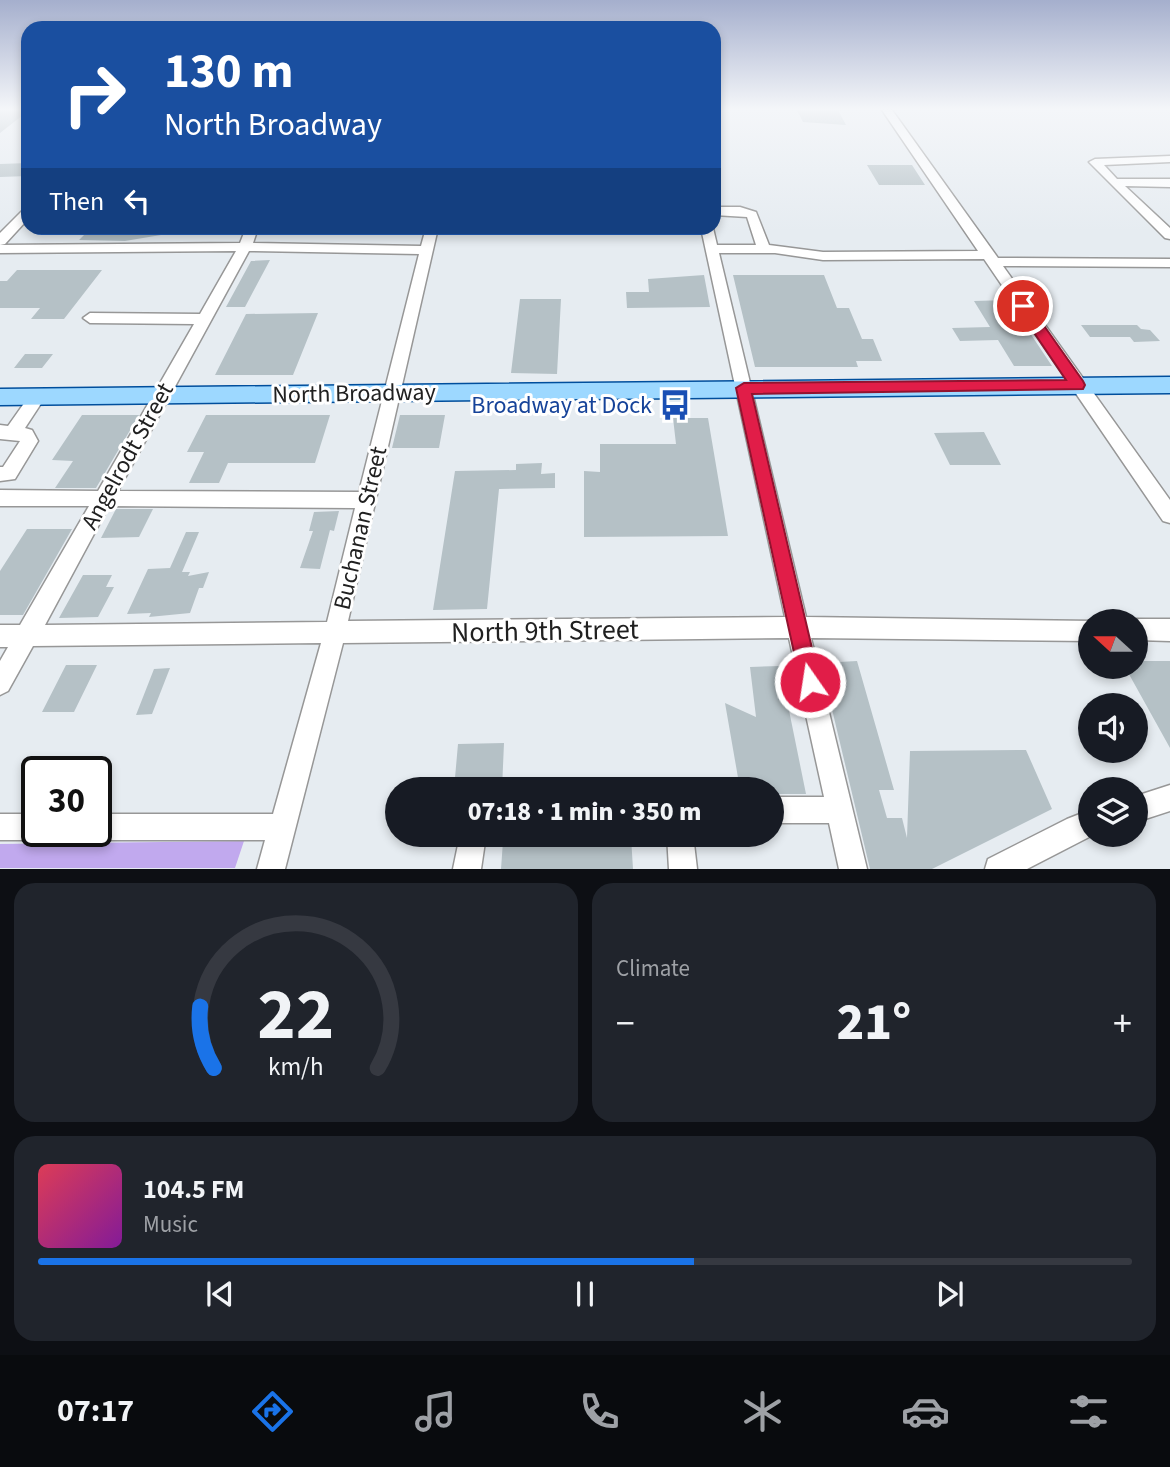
<!DOCTYPE html>
<html lang="en">
<head>
<meta charset="utf-8">
<style>
	:root { --surface:#171b24; --page:#20242c; --text:#f1f3f6; --muted:#9ea1a6; --line:#363941; --accent:#1a73e8 }
	body { margin:0; font-family:"Source Sans 3",sans-serif; background:var(--page); color:var(--text); height:100vh; display:flex; flex-direction:column; font-size:26px; white-space:nowrap }
	* { box-sizing:border-box; margin:0 }
	p { font-size:23px; color:var(--muted) }
	.icon { flex:none; width:38px; height:38px; fill:none; stroke:currentColor; stroke-width:2; stroke-linecap:round; stroke-linejoin:round }
	.map { position:relative; height:869px; overflow:hidden }
	.sheet { display:flex; flex-direction:column; gap:14px; padding:14px; background:#0d0f14; flex:1 }
	.sheet>* { flex:none }
	.banner { position:absolute; left:21px; top:21px; width:700px; height:214px; border-radius:21px; box-shadow:0 4px 10px #0003; background:#1a4fa0; color:#fff; overflow:hidden }
	.needle { width:46px; rotate:291deg }
	.tools { position:absolute; left:1078px; top:609px; display:grid; gap:14px }
	.tools a { display:grid; place-items:center; width:70px; height:70px; border-radius:50%; background:var(--surface); box-shadow:0 4px 10px #0003; font-size:35px }
	.speed { position:absolute; left:21px; top:756px; display:flex; gap:14px; font-size:35px; font-weight:700; text-align:center }
	.speed>* { display:grid; place-content:center; width:91px; height:91px; border-radius:50%; background:var(--surface); box-shadow:0 4px 10px #0003; line-height:1 }
	.speed .limit { border:4px solid #111; border-radius:10px; background:#fff; color:#111 }
	.pin { position:absolute; display:grid; place-items:center; width:60px; height:60px; color:#fff; margin:-30px; border:4px solid #fff; border-radius:50%; box-shadow:0 2px 7px #0007 }
	.me { position:absolute; width:77px; margin:-38px; rotate:347deg; stroke-linejoin:round; filter:drop-shadow(0 0 5px #0008) }
	.turn { display:flex; align-items:center; gap:24px; height:147px; padding:0 28px; font-size:32px }
	.turn .icon { width:91px; height:91px; stroke-width:2.5 }
	.turn b { display:block; font-size:49px; line-height:60px }
	.then { display:flex; align-items:center; height:66px; padding:0 28px; background:#0003; gap:14px; font-size:26px }
	.big { font-size:52px; font-weight:800; line-height:1.1 }
	.sheet .card { flex:1; display:flex; flex-direction:column; justify-content:center; gap:10px; min-width:0; padding:0 24px; border-radius:21px; background:var(--page) }
	.sheet .dial { align-items:center; gap:0 }
	.dial svg { height:182px; overflow:visible; fill:none; stroke:var(--line); stroke-width:7; stroke-linecap:round; text-anchor:middle }
	.dial text { fill:var(--text); stroke:none }
	.song { display:flex; align-items:center; gap:21px }
	.cover { width:84px; height:84px; border-radius:10px; background:linear-gradient(135deg,hsl(350 70% 55%),hsl(290 70% 35%)) }
	.played { height:7px; border-radius:4px; background:linear-gradient(90deg,var(--accent) 60%,var(--line) 60%) }
	.keys { display:flex; justify-content:space-around; direction:ltr }
	.heat { display:flex; justify-content:space-between; align-items:center; font-size:38px; direction:ltr }
	.sheet .tiles { flex:1; display:grid; gap:14px; grid-template-columns:1fr 1fr }
	.card:last-child { grid-column:span 2 }
	.trip { position:absolute; left:385px; top:777px; width:399px; height:70px; border-radius:35px; background:var(--surface); box-shadow:0 4px 10px #0003; font-weight:800; line-height:70px; text-align:center }
	.tabs { display:flex; height:112px; justify-content:space-around; align-items:center; background:#090b0e; color:var(--muted) }
	.tabs .icon { width:49px; height:49px }
	.tabs .active { color:var(--accent) }
	.tabs b { font-size:32px; color:var(--text) }
	.map>svg:first-child { display:block }
	.grass { fill:#c1a9ee }
	.building { fill:#b5c1c6 }
	.lines { fill:none; stroke-linecap:round; stroke-linejoin:round }
	.minor-casing { stroke:#979797; stroke-width:3 }
	.major-casing { stroke:#004e9c; stroke-width:3 }
	.minor { fill:#fff; fill-rule:evenodd }
	.major { fill:#9dd8ff; fill-rule:evenodd }
	.route { fill:#e11d48; stroke:#92132f; stroke-width:2 }
	.labels { text-anchor:middle; stroke-width:6; stroke-linejoin:round; paint-order:stroke }
	.street-label { font-size:24px; fill:#202020; stroke:#fff }
	.transit-label { font-size:24px; fill:#164399; stroke:#fff; text-anchor:end }
	.near-street-label { font-size:28px; fill:#202020; stroke:#fff }
</style>
</head>
<body>
<div class="map">
<svg width="1170" height="869" viewBox="0 0 1170 869">
	<rect width="100%" height="100%" fill="#e6ecf1"/>
	<path class="grass" d="M244 841 235 868H0V844Z"/>
	<path class="building" d="M0 110H28V111L0 133Z
		M797 110H838L846 125 803 122Z
		M28 163V176L0 177V164Z
		M867 165H912L925 185H879Z
		M91 228H166L167 234 125 241 79 240Z
		M270 260 245 307H226L251 261Z
		M17 270H102L64 319H31L40 308H0V281H7Z
		M704 275 710 307 627 308 626 292H649L648 279Z
		M733 275H824L837 308H849L862 339H873L882 361H856L858 367H755Z
		M520 299H561L557 374 511 373Z
		M1008 300 1052 366H1014L998 340 960 341 952 328 990 327 974 301Z
		M318 313 293 375H215L246 314Z
		M1081 325H1137L1141 329 1150 330 1160 341 1134 342 1130 337H1090Z
		M25 354H53L42 368H14Z
		M82 415H139L96 488H55L73 461 52 460Z
		M206 415H330L315 463H228L219 483H189L204 452H187Z
		M400 415H445L439 448H392Z
		M673 418H708L728 536 584 537V471L600 472V444H676Z
		M984 432 1001 465H950L934 433Z
		M542 463 541 474 555 473V488L499 489 487 609 433 610 455 471 516 470V464Z
		M116 509H153L139 537 101 538Z
		M339 511 334 531 330 530 320 569 300 568 313 531H309L314 512Z
		M27 529H72L23 615H0V571Z
		M186 532H199L182 572H190L188 576 209 572 203 588H199L190 613 149 617 151 613 127 614 148 569 170 568Z
		M83 575H112L106 587H114L98 617 59 618Z
		M857 661 894 790H879L887 818H902L907 838 910 751 1026 750 1052 809 932 869H870L821 663Z
		M1136 661H1170V748L1125 667H1136Z
		M66 665H97L74 712H42Z
		M780 666 806 794H772V789H740L725 703 756 717 750 667Z
		M170 668 152 714 136 715 154 669Z
		M504 743 502 789H454L458 744Z
		M631 837 633 869H501L503 841Z"/>
	<g class="lines">
		<defs>
			<path id="minor" d="M882 110H892L998 258 1170 259V267L1003 266 1170 500V523L1163 521 984 259 823 260 775 253H719L806 617 1094 621H1090V641L811 638 867 869H839L829 823H772V797H824L789 638 343 643 285 869H257L265 840H96L87 836 85 831H96V814H273L321 643 33 646 8 691 0 695V661L8 647H0V625H20L89 506H0V490L98 491 194 324 90 323 83 318 90 313 200 314 236 251 0 253V245L240 243 246 228H258L253 243 421 246 426 228H438L348 621 785 617 701 228H713L717 245H756L747 217 714 215V207H740L756 212 769 245 823 252 978 251ZM249 251 419 254 359 492 118 491ZM109 506 355 508 327 622 45 625Z
				M1170 156V162L1104 165 1117 179H1170V187L1125 186 1170 228V239L1165 238 1089 162 1095 159Z
				M28 208V219L5 244 0 245V233L24 209Z
				M38 390 46 396 25 428 32 430 38 441 15 479 0 481V467H3L20 441 0 439V425L8 426 32 392Z
				M1136 619H1170V641L1136 640V621H1132Z
				M1170 785V811L1136 822V796Z
				M1090 810V835H1093L1027 869H985L988 859 1067 819Z
				M0 814H37V831H48L46 836 37 840H0Z
				M460 835H486L481 869H453Z
				M667 835H693L697 869H669Z"/>
			<path id="major" d="M1170 377V393L0 405V389Z"/>
		</defs>
		<use href="#minor" class="minor-casing"/>
		<use href="#major" class="major-casing"/>
		<use href="#minor" class="minor"/>
		<use href="#major" class="major"/>
	</g>
	<linearGradient id="sky" x2="0" y2="1"><stop stop-color="#a5afcd"/><stop offset="0.47" stop-color="#f4f6f9"/><stop offset="1" stop-color="#f4f6f9" stop-opacity="0"/></linearGradient>
	<rect width="1170" height="232" fill="url(#sky)"/>
	<path class="route" d="M1023 301 1028 303 1083 381 1085 385 1083 389 752 394 820 682 817 689 810 692 802 689 736 388 744 383 1066 380 1016 306Z"/>
	<defs>
		<symbol id="bus-bare" viewBox="-9 -9 18 18"><path d="M-5-6H5V4H4V6H2V4H-2V6H-4V4H-5ZM-3.5-4V0h7V-4ZM-3.5 1.2v1.5H-2V1.2ZM2 1.2v1.5H3.5V1.2Z" fill="#1a4fb4" stroke="#fff" stroke-width="2.5" paint-order="stroke"/></symbol>
	</defs>
	<g fill-rule="evenodd">
		<use href="#bus-bare" x="653" y="383" width="44" height="44"/>
	</g>
	<g class="labels">
		<g class="street-label">
			<text transform="translate(354 393) rotate(-1)" y="8">North Broadway</text>
			<text transform="translate(127 456) rotate(-61)" y="8">Angelrodt Street</text>
			<text transform="translate(360 528) rotate(-77)" y="8">Buchanan Street</text>
		</g>
		<g class="transit-label">
			<text x="652" y="413">Broadway at Dock</text>
		</g>
		<g class="near-street-label">
			<text transform="translate(545 630) rotate(-1)" y="10">North 9th Street</text>
		</g>
	</g>
</svg>
<div class="tools">
<a><svg class="needle" viewBox="-14 -14 28 28"><path d="M0-13l5 13h-10z" fill="#e53935"/><path d="M0 13l5-13h-10z" fill="#9ea1a6"/></svg></a>
<a><svg class="icon" aria-label="sound" viewBox="0 0 24 24"><path d="M4 9h4l5-4v14l-5-4H4zM17 9q2 3 0 6"/></svg></a>
<a><svg class="icon" aria-label="layers" viewBox="0 0 24 24"><path d="M12 4l9 5-9 5-9-5zM3 14l9 5 9-5"/></svg></a>
</div>
<div class="speed"><div class="limit">30</div></div>
<div class="pin" style="left:1023px;top:306px;background:#d93025"><svg class="icon" aria-label="arrive" viewBox="0 0 24 24"><path d="M6 21V4h12l-3 4 3 4H6"/></svg></div>
<svg class="me" style="left:810px;top:682px" viewBox="-20 -20 40 40"><circle r="17" fill="#e11d48" stroke="#fff" stroke-width="3"/><path d="M0-11L8 9 0 5-8 9z" fill="#fff"/></svg>
<div class="trip">07:18 · 1 min · 350 m</div>
<div class="banner">
<div class="turn"><svg class="icon" aria-label="right" viewBox="0 0 24 24"><path d="M7 20v-9h11M14 6l5 5-5 5"/></svg><div><b>130 m</b>North Broadway</div></div>
<div class="then">Then<svg class="icon" aria-label="left" viewBox="0 0 24 24"><path d="M17 20v-9H6M10 6l-5 5 5 5"/></svg></div>
</div>
</div>
<section class="sheet">
<div class="tiles">
<div class="card dial"><svg viewBox="0 0 100 80">
<path d="M14 69A42 42 0 1 1 86 69"/>
<path d="M14 69A42 42 0 0 1 8 42" stroke="#1a73e8"/>
<text x="50" y="56" font-size="32" font-weight="700">22</text>
<text x="50" y="72" font-size="11">km/h</text>
</svg></div>
<div class="card"><p>Climate</p>
<div class="heat"><a>−</a><b class="big">21°</b><a>+</a></div>
</div>
<div class="card">
<div class="song"><i class="cover"></i><div><b>104.5 FM</b><p>Music</p></div></div>
<div class="played"></div>
<div class="keys"><svg class="icon" aria-label="previous" viewBox="0 0 24 24"><path d="M18 5L8 12l10 7zM5 5v14"/></svg><svg class="icon" aria-label="pause" viewBox="0 0 24 24"><path d="M8 5v14M16 5v14"/></svg><svg class="icon" aria-label="next" viewBox="0 0 24 24"><path d="M6 5l10 7-10 7zM19 5v14"/></svg></div>
</div>
</div>
</section>
<nav class="tabs">
<b>07:17</b>
<svg class="icon active" aria-label="directions" viewBox="0 0 24 24"><path d="M12 3l9 9-9 9-9-9zM9 14v-3h6M13 9l2 2-2 2"/></svg>
<svg class="icon" aria-label="music" viewBox="0 0 24 24"><path d="M9 18V5l10-2v13"/><circle cx="6" cy="18" r="3"/><circle cx="16" cy="16" r="3"/></svg>
<svg class="icon" aria-label="phone" viewBox="0 0 24 24"><path d="M5 4h4l2 5-3 2q2 4 5 5l2-3 5 2v4C11 20 4 13 5 4z"/></svg>
<svg class="icon" aria-label="climate" viewBox="0 0 24 24"><path d="M12 3v18M4 7l16 10M4 17L20 7"/></svg>
<svg class="icon" aria-label="car" viewBox="0 0 24 24"><path d="M5 17H2v-5l4-1 3-4h7l3 4 3 1v5h-3M9 17h6M6 11h13"/><circle cx="7" cy="17" r="2"/><circle cx="17" cy="17" r="2"/></svg>
<svg class="icon" aria-label="filters" viewBox="0 0 24 24"><path d="M4 7h16M4 17h16"/><circle cx="9" cy="7" r="2"/><circle cx="15" cy="17" r="2"/></svg>
</nav>
</body>
</html>
